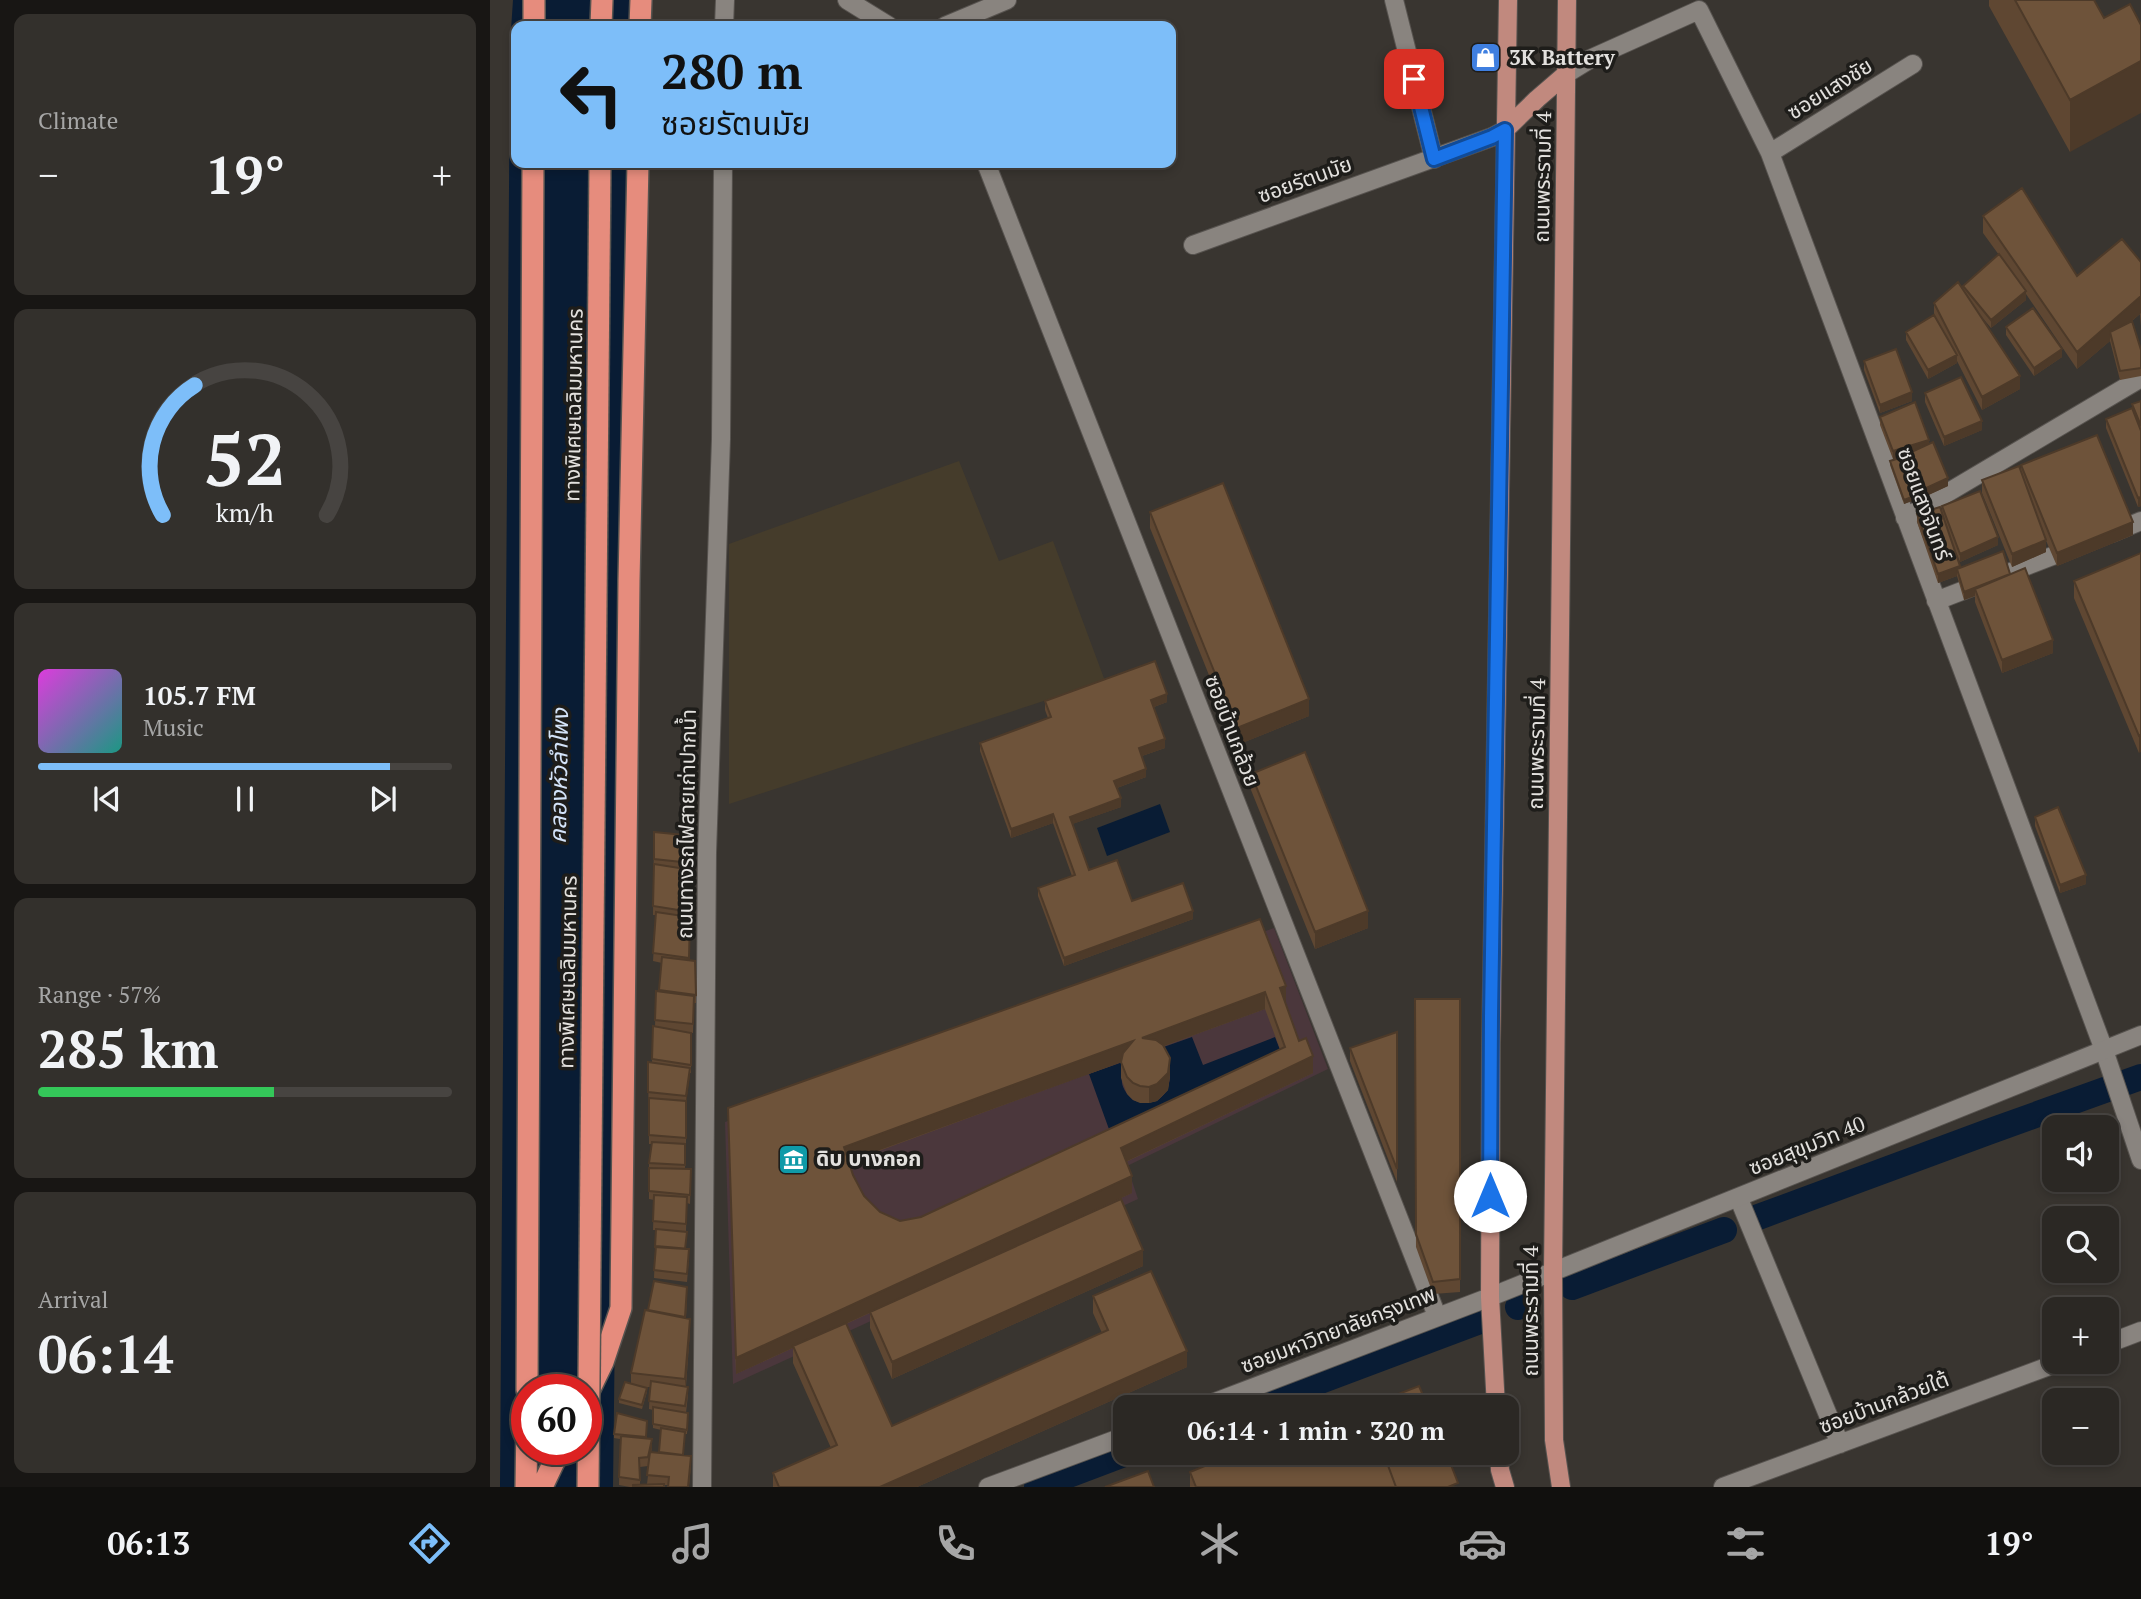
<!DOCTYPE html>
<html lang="en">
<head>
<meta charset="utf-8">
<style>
	:root { --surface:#2b2824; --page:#33302c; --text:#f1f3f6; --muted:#a6a6a6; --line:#474441; --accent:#7dbef9 }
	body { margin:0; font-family:"PT Serif","Noto Sans Thai",serif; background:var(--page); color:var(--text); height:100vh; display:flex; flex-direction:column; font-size:26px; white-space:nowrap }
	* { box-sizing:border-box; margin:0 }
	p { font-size:23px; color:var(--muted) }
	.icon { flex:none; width:38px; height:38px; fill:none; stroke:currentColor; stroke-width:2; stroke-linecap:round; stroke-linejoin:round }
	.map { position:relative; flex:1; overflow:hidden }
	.drawer { display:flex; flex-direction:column; gap:14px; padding:14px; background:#181614; width:490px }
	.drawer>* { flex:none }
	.guide { position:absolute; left:21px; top:21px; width:665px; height:147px; border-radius:14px; box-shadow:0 4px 10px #0003,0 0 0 2px var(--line); background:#7dbef9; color:#111; overflow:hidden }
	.controls { position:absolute; left:1552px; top:1115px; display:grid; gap:14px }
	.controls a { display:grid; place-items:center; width:77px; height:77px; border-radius:14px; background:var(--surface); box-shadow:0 4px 10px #0003,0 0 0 2px var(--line); font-size:35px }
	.speed { position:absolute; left:21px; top:1374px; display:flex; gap:14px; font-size:35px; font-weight:700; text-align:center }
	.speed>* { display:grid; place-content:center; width:91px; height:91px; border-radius:50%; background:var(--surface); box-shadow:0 4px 10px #0003,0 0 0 2px var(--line); line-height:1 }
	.speed .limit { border:10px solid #d22; background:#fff; color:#111 }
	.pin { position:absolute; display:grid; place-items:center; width:60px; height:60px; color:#fff; margin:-30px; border-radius:14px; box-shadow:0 4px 10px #0006 }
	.me { position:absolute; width:77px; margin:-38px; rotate:0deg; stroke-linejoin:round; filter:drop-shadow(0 0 5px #0008) }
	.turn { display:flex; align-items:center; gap:24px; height:147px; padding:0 35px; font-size:32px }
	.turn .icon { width:91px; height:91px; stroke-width:2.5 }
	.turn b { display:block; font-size:49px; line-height:60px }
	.big { font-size:52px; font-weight:800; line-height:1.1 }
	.drawer .card { flex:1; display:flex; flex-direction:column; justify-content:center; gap:10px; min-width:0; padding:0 24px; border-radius:14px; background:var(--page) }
	.drawer .dial { align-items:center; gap:0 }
	.dial svg { height:182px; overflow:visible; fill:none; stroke:var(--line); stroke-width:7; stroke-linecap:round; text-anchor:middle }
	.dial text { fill:var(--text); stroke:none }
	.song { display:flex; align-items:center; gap:21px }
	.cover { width:84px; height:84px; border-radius:10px; background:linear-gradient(135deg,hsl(300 70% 55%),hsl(170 70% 35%)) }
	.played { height:7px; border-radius:4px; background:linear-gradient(90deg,var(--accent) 85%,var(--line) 85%) }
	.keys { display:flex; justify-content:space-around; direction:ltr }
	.heat { display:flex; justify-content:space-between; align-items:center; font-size:38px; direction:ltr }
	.charge { height:10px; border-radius:5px; background:linear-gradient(90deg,#34c759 57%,var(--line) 0) }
	.trip { position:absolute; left:623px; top:1395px; width:406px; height:70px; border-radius:14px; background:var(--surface); box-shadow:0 4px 10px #0003,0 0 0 2px var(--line); font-weight:800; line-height:70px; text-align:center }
	.dock { display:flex; height:112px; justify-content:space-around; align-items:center; background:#11100e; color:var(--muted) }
	.dock .icon { width:49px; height:49px }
	.dock .active { color:var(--accent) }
	.dock b { font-size:32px; color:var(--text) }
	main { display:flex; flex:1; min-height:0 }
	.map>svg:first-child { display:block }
	.commercial { fill:#4b373c }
	.industrial { fill:#453c2b }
	.water { fill:#091c34; fill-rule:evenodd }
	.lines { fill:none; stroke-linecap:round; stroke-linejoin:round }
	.canal { stroke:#091c34; stroke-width:26 }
	.minor-casing { stroke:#57534f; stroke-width:20 }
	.tertiary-casing { stroke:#57534f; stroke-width:20 }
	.primary-casing { stroke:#57534f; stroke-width:20 }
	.motorway-casing { stroke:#57534f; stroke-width:24 }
	.minor { stroke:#89847f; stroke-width:18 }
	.tertiary { stroke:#89847f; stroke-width:18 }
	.primary { stroke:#c1897e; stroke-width:18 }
	.motorway { stroke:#e68c7d; stroke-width:21 }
	.motorway-bridge-casing { stroke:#57534f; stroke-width:24; stroke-linecap:butt }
	.motorway-bridge { stroke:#e68c7d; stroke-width:21 }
	.wall { fill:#5f4732; fill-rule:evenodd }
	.shaded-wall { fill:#4d3a29 }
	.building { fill:#6e533a; stroke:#4d3a29; stroke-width:2; fill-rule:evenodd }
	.route-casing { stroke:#114b97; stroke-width:18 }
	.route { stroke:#1a73e8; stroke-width:12 }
	.labels { text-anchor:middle; stroke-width:7; stroke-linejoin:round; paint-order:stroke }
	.poi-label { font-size:21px; font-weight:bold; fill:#e3e1de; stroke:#1e1d1a; text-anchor:start }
	.street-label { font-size:21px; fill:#e3e1de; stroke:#1e1d1a }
	.water-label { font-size:23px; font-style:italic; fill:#d4e4f9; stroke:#1e1d1a }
</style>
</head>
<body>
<main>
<section class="drawer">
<div class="card"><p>Climate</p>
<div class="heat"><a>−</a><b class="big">19°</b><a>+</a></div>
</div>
<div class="card dial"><svg viewBox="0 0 100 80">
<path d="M14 69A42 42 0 1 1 86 69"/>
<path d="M14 69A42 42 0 0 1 28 12" stroke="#7dbef9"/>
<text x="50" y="56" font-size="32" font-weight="700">52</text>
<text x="50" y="72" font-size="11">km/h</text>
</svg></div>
<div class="card">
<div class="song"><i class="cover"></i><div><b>105.7 FM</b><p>Music</p></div></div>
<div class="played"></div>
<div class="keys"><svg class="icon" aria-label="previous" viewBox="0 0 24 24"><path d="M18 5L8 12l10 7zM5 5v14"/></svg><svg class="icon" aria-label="pause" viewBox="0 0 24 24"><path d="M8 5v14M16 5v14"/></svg><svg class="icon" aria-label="next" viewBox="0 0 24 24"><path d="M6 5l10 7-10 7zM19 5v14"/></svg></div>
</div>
<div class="card"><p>Range · 57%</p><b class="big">285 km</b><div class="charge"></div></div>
<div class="card"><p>Arrival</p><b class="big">06:14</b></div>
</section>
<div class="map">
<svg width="1651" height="1487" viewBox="0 0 1651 1487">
	<rect width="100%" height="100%" fill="#393530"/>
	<path class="commercial" d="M784 928 838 1069 637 1166 648 1199 243 1384 235 1122Z"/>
	<path class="industrial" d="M469 461 509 561 563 541 615 681 239 804V544Z"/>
	<path class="water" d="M23 0H141V26H26V163H139L123 1487H10L20 45ZM37 1390H96V1449H37Z
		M670 804 680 832 617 856 607 828Z
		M702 1037 713 1065 785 1037 795 1063 624 1143 599 1074 644 1058C630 1073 626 1084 643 1100 663 1108 680 1097 680 1075L651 1055Z"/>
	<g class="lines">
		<path class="canal" d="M1263 1219 1498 1132 1651 1077
			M1082 1287 1234 1230
			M1028 1307 1033 1305
			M761 1407 987 1322
			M547 1487 639 1452"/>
		<defs>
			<path id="minor" d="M357 0 399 26
				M904 0 944 159
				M455 26 517 0
				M1076 74 1102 58 1209 10 1280 153 1614 1050 1651 1160
				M1280 153 1423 64
				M496 163 947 1316
				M703 245 1002 137 1015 130
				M1415 518 1651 378
				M1622 533 1651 521
				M1446 601 1583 548
				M1249 1199 1350 1444
				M1617 1344 1651 1331
				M1233 1487 1570 1362"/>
			<path id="tertiary" d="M234 26 235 0
				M712 1407 1000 1297 1651 1035
				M212 1487 217 853 231 439 233 163
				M498 1487 635 1436"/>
			<path id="primary" d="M1015 130 1047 99 1076 74
				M1006 1407 1000 1297 1001 1044 1018 0
				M1009 1452 1010 1470 1015 1487
				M1071 1487 1064 1440 1063 1272 1077 0"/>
			<path id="motorway" d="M44 26V0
				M111 26 112 0
				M150 26 151 0
				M37 1390 43 163
				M98 1393 113 1362 131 1308 139 581 148 163
				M36 1487 37 1421
				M52 1487 70 1449"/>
		</defs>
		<use href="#minor" class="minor-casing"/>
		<use href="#tertiary" class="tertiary-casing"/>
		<use href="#primary" class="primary-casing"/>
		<use href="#motorway" class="motorway-casing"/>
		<use href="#minor" class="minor"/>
		<use href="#tertiary" class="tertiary"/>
		<use href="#primary" class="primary"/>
		<use href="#motorway" class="motorway"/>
		<defs>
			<path id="motorway-bridge" d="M98 1487 110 163"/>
		</defs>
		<use href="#motorway-bridge" class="motorway-bridge-casing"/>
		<use href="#motorway-bridge" class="motorway-bridge"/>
	</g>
	<path class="wall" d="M1499 0H1604L1580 152 1499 6Z
		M1493 216 1587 276 1651 262V326L1650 314 1642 321 1651 350V376L1630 380 1620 341 1587 369 1536 294V300L1501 328 1490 315 1530 389 1492 410 1467 361V363L1438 379 1416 340V332L1444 315V303L1473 290V286L1509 255 1493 233Z
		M1516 327 1572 357 1544 376 1516 335Z
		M1374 361 1422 401 1390 413 1374 370Z
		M1435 393 1492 430 1454 446 1435 402Z
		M1651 401V506L1648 507 1616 428V419L1642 408V404Z
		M1390 417 1439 444 1458 486 1432 498 1417 462V455L1403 459 1390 425Z
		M1400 461 1427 499 1414 504 1400 465Z
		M1531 465 1643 535 1567 566 1554 536 1556 552 1522 567 1492 493V480L1531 470Z
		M1452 506 1508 545 1470 562 1461 540 1470 568 1520 574 1563 653 1512 673 1485 602V596L1474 600 1467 576 1448 583 1427 522V514L1452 513Z
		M660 512 819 716 747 745 660 528Z
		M1651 553 1649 753 1584 598V581Z
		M555 701 677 702 664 707 675 748 652 756 656 777 627 788 631 807 582 824 599 870 642 901 703 919 574 966 548 896V888L582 876 563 823 521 838 490 751V743L558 718 555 710Z
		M761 774 878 928 825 949 761 790Z
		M1545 817 1596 884 1570 893 1545 826Z
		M164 832 204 845 201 869V921L199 961H205L206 1003H204L203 1033 192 1031 201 1033V1073H200L196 1101V1146H195V1169H201L200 1204 197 1203 196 1231 197 1236 195 1249 199 1258 197 1282 164 1278 166 1230H163L164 1200 159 1199V1163L162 1144H159L158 1062H162L163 1026 165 1027 166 991 169 992 172 963 163 961 166 915H163Z
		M770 919 796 1003H795L809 1041 823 1073 636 1162 642 1193 482 1266H653L402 1379 380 1328V1313L356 1324 402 1426 612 1333 603 1313V1296L697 1367 427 1487H283V1473L341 1448 303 1363V1348L246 1374 238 1125ZM775 1009 790 1049 431 1217 410 1221 390 1212 374 1196 363 1175 359 1162 631 1062V1078L637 1094 643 1100 650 1103H659L667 1101 678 1090 680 1075 674 1046Z
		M925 999H970V1292L943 1294 926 1247Z
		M907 1032V1182L860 1061V1048Z
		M197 1296 196 1318 200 1332 196 1386 198 1395 196 1413H198L197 1434H195L193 1456 201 1465 199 1487H178V1485H174V1487H140L129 1485 130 1439 124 1438V1434L157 1421 156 1439 162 1448 161 1452 169 1453 171 1430 163 1428V1410L159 1409 160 1387H153L157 1392 152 1409 129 1403V1399L141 1383V1373L158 1310ZM160 1458 157 1484 168 1485H150V1467L158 1466Z
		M700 1472 968 1487H700Z"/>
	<path class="shaded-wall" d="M1651 61V113L1580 152V100Z
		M1536 291V300L1501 328V320Z
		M1651 296V313L1621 339 1620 332V341L1587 369V352Z
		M1572 349V357L1544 376V368Z
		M1467 355V363L1438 379V370Z
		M1530 376V389L1492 410V397Z
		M1422 392V401L1390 413V405Z
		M1492 421V430L1454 446V437Z
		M1439 440V448L1403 459V451Z
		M1458 478V486L1432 498V490Z
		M1427 495V499L1414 504V500Z
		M1651 497V506L1648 507V498Z
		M1643 522V535L1567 566V553Z
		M1508 537V545L1470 562V554Z
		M1556 540V552L1522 567V554Z
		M1470 566V575L1467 569V576L1448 583V574Z
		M1520 574 1485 589V596L1474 600V592Z
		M1563 640V653L1512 673V660Z
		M677 694V702L661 708V700Z
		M819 699V716L747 745V728Z
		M1651 735V752L1649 753V736Z
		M675 739V748L649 757V748Z
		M656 769V777L624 789V781Z
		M631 798V807L580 825V817Z
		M563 814V823L521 838V829Z
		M1596 875V884L1570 893V885Z
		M703 911V919L574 966V958Z
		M878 911V928L825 949V932Z
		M796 986V1003L790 1005V988Z
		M775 992V1009L652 1054V1038Z
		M643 1041V1058L354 1163V1147Z
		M823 1056V1073L631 1164V1148Z
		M680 1058V1075L678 1090 667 1101 659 1103V1087Z
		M200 1068V1076L196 1105V1096Z
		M642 1176V1193L246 1374V1358Z
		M653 1250V1266L402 1379V1362Z
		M200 1319V1332L195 1391V1379Z
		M697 1351V1367L427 1487H390Z
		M162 1439V1448L158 1466V1457Z"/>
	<path class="building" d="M1525 0H1604L1614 18 1640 4 1651 25V61L1580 100Z
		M1532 188 1587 276 1632 239 1651 262V296L1587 352 1493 216Z
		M1509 254 1536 291 1501 320 1473 286Z
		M1468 282 1530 376 1492 397 1444 303Z
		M1543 308 1572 349 1544 368 1516 327Z
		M1444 315 1467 355 1438 370 1416 332Z
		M1642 321 1651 350V368L1630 371 1620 332Z
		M1406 349 1422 392 1390 405 1374 361Z
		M1471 377 1492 421 1454 437 1435 393Z
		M1651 401V426L1642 404Z
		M1425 402 1439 440 1403 451 1390 417Z
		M1642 408 1651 431V497L1648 498 1616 419Z
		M1607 435 1643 522 1567 553 1531 465Z
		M1443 442 1458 478 1432 490 1417 454Z
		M1413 457 1427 495 1414 500 1400 461Z
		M1529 466 1556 540 1522 554 1492 480Z
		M733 483 819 699 747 728 660 512Z
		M1490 491 1508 537 1470 554 1452 506Z
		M1450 507 1470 566 1448 574 1427 514Z
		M1513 551 1520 574 1474 592 1467 569Z
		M1651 553V735L1649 736 1584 581Z
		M1535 568 1563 640 1512 660 1485 589Z
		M665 661 677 694 661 700 675 739 649 748 656 769 624 781 631 798 580 817 599 870 627 860 642 901 693 883 703 911 574 958 548 888 585 875 563 814 521 829 490 743 561 717 555 701Z
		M815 752 878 911 825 932 761 774Z
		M1568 807 1596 875 1570 885 1545 817Z
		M164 832 204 836 201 863 164 859Z
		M164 864 202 870 201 912 163 906Z
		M166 912 200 917 199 958 163 953Z
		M770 919 796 986 790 988 809 1041 816 1038 823 1056 631 1148 642 1176 246 1358 238 1108ZM775 992 795 1047 431 1217 410 1221 390 1212 374 1196 363 1175 354 1147 643 1041 633 1053 631 1062 637 1077 643 1083 650 1086 659 1087 667 1084 678 1073 680 1058 673 1045 666 1040 652 1038Z
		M172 957 205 961 206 995 169 990Z
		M166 991 204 996 203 1024 165 1020Z
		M925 999H970V1279L943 1282 926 1234Z
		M163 1026 201 1033V1065L162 1059Z
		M907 1032V1169L860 1048Z
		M158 1062 200 1068 196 1096 158 1092Z
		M159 1098 196 1101V1138L159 1135Z
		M162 1142 195 1144V1165L159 1163Z
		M159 1168 201 1169 200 1195 159 1191Z
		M164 1195 197 1197 196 1224 163 1221Z
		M631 1199 653 1250 402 1362 380 1312Z
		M166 1229 197 1232 195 1249 165 1247Z
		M166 1246 199 1249 197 1274 164 1270Z
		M661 1271 697 1351 390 1487H289L283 1473 347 1445 303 1346 356 1323 402 1426 618 1330 603 1296Z
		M164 1281 197 1287 195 1317 158 1310Z
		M155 1310 200 1319 195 1379 141 1373Z
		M161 1381 198 1387 195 1406 159 1401Z
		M135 1382 157 1388 152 1405 129 1399Z
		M929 1386 938 1407H875Z
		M874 1403 875 1407H864Z
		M163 1407 198 1413 197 1430 163 1424Z
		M127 1413 157 1421 156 1437 124 1434Z
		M171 1428 195 1432 193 1455 169 1452Z
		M131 1436 162 1439 158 1457 149 1458 150 1480 129 1477Z
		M160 1452 201 1456 198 1487H178L179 1477 157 1475Z
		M749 1452H893L906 1487H706L700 1472Z
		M893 1452H956L968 1483 958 1487H906Z
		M658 1471 664 1487H615Z
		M174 1484V1487H143V1485Z"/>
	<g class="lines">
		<defs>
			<path id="route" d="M924 79 944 159 1002 137 1015 130 1001 1016 1000 1196"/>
		</defs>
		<use href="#route" class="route-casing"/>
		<use href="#route" class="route"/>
	</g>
	<defs>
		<symbol id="shop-square" viewBox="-11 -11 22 22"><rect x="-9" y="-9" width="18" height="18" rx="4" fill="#3f7fe0" stroke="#1e1d1a"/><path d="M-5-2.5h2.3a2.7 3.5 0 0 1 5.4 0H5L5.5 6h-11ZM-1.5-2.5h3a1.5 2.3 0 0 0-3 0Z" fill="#fff"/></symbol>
		<symbol id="museum-square" viewBox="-11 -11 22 22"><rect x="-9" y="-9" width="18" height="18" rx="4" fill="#0f9aa8" stroke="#1e1d1a"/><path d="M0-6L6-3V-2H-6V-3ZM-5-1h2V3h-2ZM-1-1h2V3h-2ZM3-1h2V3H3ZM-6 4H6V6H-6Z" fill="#fff"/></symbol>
	</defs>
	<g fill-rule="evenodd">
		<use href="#shop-square" x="978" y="40" width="35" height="35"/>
		<use href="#museum-square" x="286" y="1142" width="35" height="35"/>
	</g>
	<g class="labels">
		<g class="poi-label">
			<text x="1019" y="65">3K Battery</text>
			<text x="326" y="1166">ดิบ บางกอก</text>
		</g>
		<g class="street-label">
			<text transform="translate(1340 89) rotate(-32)" y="7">ซอยแสงชัย</text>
			<text transform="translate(1053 177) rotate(-89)" y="7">ถนนพระรามที่ 4</text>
			<text transform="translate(815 180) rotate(-20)" y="7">ซอยรัตนมัย</text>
			<text transform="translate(84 405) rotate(-89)" y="7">ทางพิเศษเฉลิมมหานคร</text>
			<text transform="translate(1434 504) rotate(70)" y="7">ซอยแสงจันทร์</text>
			<text transform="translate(742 731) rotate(69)" y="7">ซอยบ้านกล้วย</text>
			<text transform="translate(1047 744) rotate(-89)" y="7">ถนนพระรามที่ 4</text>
			<text transform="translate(197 824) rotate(-89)" y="7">ถนนทางรถไฟสายเก่าปากน้ำ</text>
			<text transform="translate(78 972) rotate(-89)" y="7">ทางพิเศษเฉลิมมหานคร</text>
			<text transform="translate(1317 1146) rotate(-22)" y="7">ซอยสุขุมวิท 40</text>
			<text transform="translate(1041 1311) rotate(-90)" y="7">ถนนพระรามที่ 4</text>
			<text transform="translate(848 1330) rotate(-21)" y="7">ซอยมหาวิทยาลัยกรุงเทพ</text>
			<text transform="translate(1394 1403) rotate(-21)" y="7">ซอยบ้านกล้วยใต้</text>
		</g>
		<g class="water-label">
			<text transform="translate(69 776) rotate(-89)" y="8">คลองหัวลำโพง</text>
		</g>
	</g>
</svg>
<div class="controls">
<a><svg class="icon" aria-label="sound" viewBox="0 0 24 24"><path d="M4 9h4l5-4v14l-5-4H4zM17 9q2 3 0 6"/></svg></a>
<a><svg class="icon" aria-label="search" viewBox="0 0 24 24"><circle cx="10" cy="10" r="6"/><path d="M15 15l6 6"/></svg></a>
<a>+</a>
<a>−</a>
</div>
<div class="speed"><div class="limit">60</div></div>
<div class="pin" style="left:924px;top:79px;background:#d93025"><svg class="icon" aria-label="arrive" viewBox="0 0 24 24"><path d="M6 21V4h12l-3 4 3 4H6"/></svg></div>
<svg class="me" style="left:1000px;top:1196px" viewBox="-20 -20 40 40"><circle r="19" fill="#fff"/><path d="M0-13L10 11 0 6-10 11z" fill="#1a73e8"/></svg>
<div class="trip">06:14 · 1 min · 320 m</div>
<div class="guide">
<div class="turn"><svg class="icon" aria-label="left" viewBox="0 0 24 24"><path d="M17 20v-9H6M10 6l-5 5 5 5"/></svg><div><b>280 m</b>ซอยรัตนมัย</div></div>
</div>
</div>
</main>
<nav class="dock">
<b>06:13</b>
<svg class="icon active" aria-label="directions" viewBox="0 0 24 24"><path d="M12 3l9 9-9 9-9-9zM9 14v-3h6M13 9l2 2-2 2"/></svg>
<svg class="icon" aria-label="music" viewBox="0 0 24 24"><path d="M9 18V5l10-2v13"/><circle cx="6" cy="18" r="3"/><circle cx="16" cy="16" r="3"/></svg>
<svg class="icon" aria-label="phone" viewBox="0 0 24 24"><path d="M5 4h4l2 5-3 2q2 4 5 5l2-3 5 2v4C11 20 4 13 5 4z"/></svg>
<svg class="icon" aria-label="climate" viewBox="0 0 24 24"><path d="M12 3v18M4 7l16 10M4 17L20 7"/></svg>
<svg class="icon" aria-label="car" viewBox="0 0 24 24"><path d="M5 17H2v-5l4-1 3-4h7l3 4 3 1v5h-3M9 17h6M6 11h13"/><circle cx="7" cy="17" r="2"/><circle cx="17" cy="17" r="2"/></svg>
<svg class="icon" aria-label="filters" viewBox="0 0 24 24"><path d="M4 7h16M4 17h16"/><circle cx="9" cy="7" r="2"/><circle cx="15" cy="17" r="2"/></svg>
<b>19°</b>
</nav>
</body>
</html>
